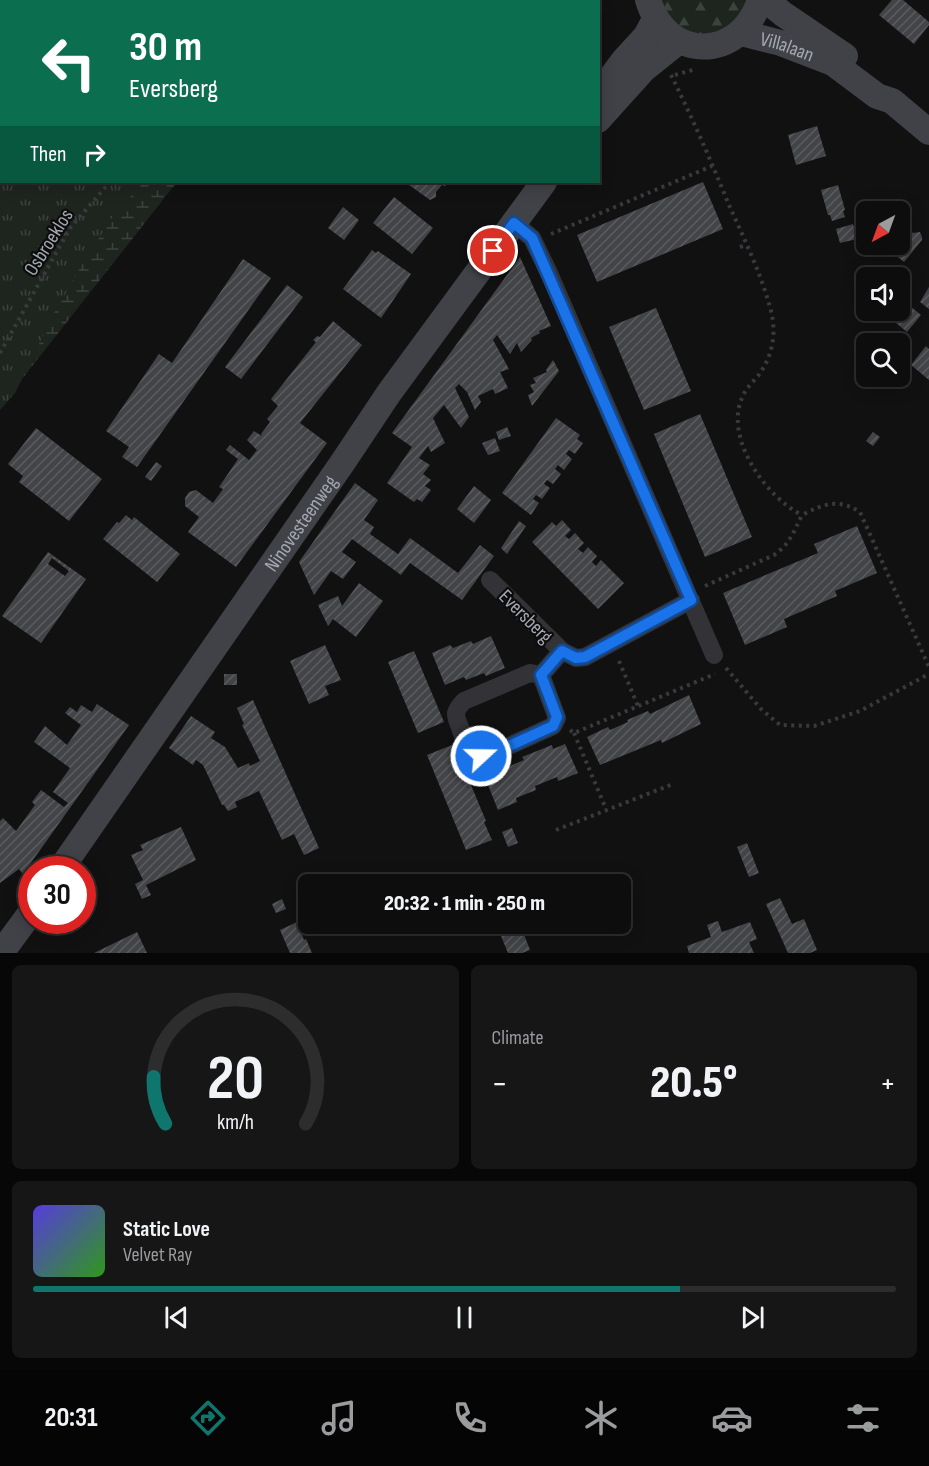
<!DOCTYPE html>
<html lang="en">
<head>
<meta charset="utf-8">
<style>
	:root { --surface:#0d0d0e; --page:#161617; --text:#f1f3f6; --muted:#9a9c9e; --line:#2d2d2e; --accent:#0f766e }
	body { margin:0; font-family:"Sofia Sans Condensed",sans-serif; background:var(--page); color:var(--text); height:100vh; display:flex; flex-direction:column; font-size:22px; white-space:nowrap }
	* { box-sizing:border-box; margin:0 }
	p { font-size:20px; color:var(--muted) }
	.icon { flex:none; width:33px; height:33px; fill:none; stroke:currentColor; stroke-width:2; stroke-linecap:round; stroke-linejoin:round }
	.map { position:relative; height:953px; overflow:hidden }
	.sheet { display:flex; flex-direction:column; gap:12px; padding:12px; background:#070708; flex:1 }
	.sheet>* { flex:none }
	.hud { position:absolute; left:0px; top:0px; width:600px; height:183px; box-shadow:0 3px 15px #0003,0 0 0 2px var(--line); background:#0b6e4f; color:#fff; overflow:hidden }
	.needle { width:39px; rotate:221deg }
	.tools { position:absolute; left:856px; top:201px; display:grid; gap:12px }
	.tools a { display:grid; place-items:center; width:54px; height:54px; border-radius:9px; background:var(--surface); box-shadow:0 3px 15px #0003,0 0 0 2px var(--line); font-size:30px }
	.speed { position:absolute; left:18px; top:856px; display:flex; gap:12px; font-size:30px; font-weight:700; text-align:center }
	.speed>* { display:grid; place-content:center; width:78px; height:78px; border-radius:50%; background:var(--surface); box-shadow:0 3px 15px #0003,0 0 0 2px var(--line); line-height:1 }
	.speed .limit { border:9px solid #d22; background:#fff; color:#111 }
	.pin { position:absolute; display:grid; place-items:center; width:51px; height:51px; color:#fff; margin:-26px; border:3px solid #fff; border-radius:50%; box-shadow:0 2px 6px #0007 }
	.me { position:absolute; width:66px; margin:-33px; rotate:69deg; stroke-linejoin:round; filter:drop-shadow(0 0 4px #0008) }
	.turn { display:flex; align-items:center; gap:21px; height:126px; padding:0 30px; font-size:27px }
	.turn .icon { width:78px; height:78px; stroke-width:2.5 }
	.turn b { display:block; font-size:42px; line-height:51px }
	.then { display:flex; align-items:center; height:57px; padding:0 30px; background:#0003; gap:12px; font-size:22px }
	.big { font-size:45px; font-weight:800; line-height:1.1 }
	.sheet .tile { flex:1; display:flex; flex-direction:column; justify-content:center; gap:9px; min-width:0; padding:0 21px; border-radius:9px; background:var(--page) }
	.sheet .dial { align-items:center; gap:0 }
	.dial svg { height:156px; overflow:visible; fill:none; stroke:var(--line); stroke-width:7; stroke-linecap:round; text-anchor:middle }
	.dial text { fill:var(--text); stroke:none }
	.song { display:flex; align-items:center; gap:18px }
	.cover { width:72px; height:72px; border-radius:9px; background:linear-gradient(135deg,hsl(250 70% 55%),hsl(110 70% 35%)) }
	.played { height:6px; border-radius:3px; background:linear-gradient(90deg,var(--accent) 75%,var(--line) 75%) }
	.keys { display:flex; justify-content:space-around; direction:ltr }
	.heat { display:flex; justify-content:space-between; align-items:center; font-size:33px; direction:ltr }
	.sheet .tiles { flex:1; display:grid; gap:12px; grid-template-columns:1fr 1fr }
	.tile:last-child { grid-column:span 2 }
	.trip { position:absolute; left:298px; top:874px; width:333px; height:60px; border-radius:9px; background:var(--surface); box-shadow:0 3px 15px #0003,0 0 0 2px var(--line); font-weight:800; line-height:60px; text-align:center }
	.tab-bar { display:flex; height:96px; justify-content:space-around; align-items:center; background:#050506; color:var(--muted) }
	.tab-bar .icon { width:42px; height:42px }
	.tab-bar .on { color:var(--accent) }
	.tab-bar b { font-size:27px; color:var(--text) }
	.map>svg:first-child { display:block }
	.forest { fill:url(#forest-firs) }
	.wetland { fill:url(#wetland-marsh) }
	.park { fill:url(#park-tufts) }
	.building { fill:url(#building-hatch); fill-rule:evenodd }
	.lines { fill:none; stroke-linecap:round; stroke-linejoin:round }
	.path { stroke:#393a3e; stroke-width:4; stroke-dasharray:3 4.5; stroke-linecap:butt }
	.street { stroke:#333337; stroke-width:18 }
	.secondary { stroke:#414247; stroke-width:26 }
	.route-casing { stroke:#114b97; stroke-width:15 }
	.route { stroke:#1a73e8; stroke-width:10 }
	.labels { text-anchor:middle; stroke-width:4.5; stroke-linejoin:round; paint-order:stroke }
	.street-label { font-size:20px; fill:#a4a8b1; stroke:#0c0c0d }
</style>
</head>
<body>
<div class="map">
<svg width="929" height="953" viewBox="0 0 929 953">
	<defs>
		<pattern id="forest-firs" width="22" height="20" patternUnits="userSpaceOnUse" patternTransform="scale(1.5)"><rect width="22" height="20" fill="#1e251f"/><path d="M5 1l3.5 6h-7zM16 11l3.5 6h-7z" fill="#3c423d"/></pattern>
		<pattern id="wetland-marsh" width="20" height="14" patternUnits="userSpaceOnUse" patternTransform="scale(1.5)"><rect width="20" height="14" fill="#1e251f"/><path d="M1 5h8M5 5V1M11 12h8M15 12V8" fill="none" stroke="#3c423d"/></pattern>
		<pattern id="park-tufts" width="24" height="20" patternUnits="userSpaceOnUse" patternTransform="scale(1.5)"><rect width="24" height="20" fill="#1e251f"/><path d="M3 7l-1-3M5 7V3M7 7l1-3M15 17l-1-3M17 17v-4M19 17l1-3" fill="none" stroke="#3c423d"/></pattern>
		<pattern id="building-hatch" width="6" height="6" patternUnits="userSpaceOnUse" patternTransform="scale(1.5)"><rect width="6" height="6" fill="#434447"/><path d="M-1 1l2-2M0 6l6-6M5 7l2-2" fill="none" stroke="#5b5c5f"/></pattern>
	</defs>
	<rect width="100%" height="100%" fill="#111112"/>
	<path class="forest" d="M659 0H746C738 30 699 46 674 24 668 18 663 8 659 0Z"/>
	<path class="wetland" d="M0 0H332L2 2V182H177L0 407Z"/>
	<path class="park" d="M0 0H303L2 2V182H144L114 215 87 256 53 315 15 393 0 410Z"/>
	<path class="building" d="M892 0H903L929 22V25L914 44 879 15Z
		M817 126 826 156 796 165 788 135Z
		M405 182H448L445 186 442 185 436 192V197L430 200Z
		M703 182 723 229 597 282 577 235Z
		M838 185 845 210 843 211 845 217 832 221 830 215H828L821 190Z
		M394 197 433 228 412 254 373 223Z
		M343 207 359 220 344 240 328 228Z
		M900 222 913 233 920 232 922 237V240L904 262 882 244H900Z
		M853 224 857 239 840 243 836 229Z
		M372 250 376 253 378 251 411 274 381 318 343 289Z
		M520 257 551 326 539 331 540 333 531 338 532 340 521 352 517 343 510 354 497 335 493 340 509 369 500 372 508 388 495 394 493 389 478 396 481 402 475 410 467 392 459 384 455 388 469 417 461 428 444 405 433 418 445 443 431 452 428 446 419 458 430 465 423 474 431 480 425 486 431 490 422 502 417 499 414 502 387 483 412 447 392 433Z
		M243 259 271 278 137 467 122 457 129 447 106 431 159 354 172 363Z
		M287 285 303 297 241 379 225 367Z
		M929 287V309L920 302Z
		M910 306 921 315 907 332 896 323Z
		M656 308 691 391 644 410 609 327Z
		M333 321 362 345 300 423 327 443 236 567 188 532 199 517 185 506V498L189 492 196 490 213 503 223 489 219 487 238 459 226 450 230 445 249 460 257 450 247 440 254 431 262 436 261 434 270 422 267 419 278 406 271 399 316 342 313 340 317 336 320 337Z
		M926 346 929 349V380L911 365Z
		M553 360 559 371 532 406 528 395 534 392 530 385 536 383 533 378 547 372 546 370Z
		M700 414 752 537 705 557 654 434Z
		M556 418 580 435 577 439 583 443 575 454 569 450 566 454 572 459 564 470 558 465 555 469 561 474 553 484 547 480 544 484 550 488 542 499 536 495 533 499 539 503 531 515 502 493Z
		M507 427 511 436 499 440 496 432Z
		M36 428 102 479 69 521 19 482 23 476 8 464Z
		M873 432 880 437 873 446 866 441Z
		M495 438 500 451 488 455 482 443Z
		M156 462 162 466 151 481 145 477Z
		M355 483 378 500 364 520 374 527 370 534 398 554 410 538 458 573 480 545 494 556 462 600 410 563 401 575 352 539 342 552 356 562 343 579 331 571 314 595 299 562Z
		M474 486 491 500 474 523 457 509Z
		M126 515 132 520 134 517 180 554 157 582 103 539 117 522 119 523Z
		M562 520 571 530 565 536 569 539 575 533 584 543 578 549 583 553 588 547 597 556 592 562 596 566 601 560 624 583 598 609 532 542 552 522 556 526Z
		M519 521 526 526 507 554 501 548Z
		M857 526 877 573 835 591 837 596 784 619 787 627 745 645 723 593 818 553 814 544Z
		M48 552 86 579 41 643 2 616ZM52 558 69 571 65 576 48 564Z
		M359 583 383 601 356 637 333 619 328 626 318 605 338 596 342 606Z
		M491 636 505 668 486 676 484 673 466 680 464 677 445 685 432 653 450 645 453 648 471 641 473 644Z
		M325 645 341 680 325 686 329 695 309 704 290 661Z
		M414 651 444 722 418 733 388 662Z
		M224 674H237V685H224Z
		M689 695 701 724 662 743 661 740 600 765 587 737 608 727 610 730 628 722 627 720 648 711 650 714Z
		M253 700 319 848 304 855 294 834 282 840 259 791 235 802 237 807 228 811 224 805H222L203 765 196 760 193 765 169 748 191 716 215 732 211 738 225 747 238 768 249 763 250 766 260 761 242 725 244 724 237 708Z
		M97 704 129 725 23 874 19 869 0 883V821L3 818 16 831 35 805 32 802 41 790 64 807 68 803 53 792 70 768 34 742 45 726 67 745 81 725 65 713 70 707 77 712 81 705 92 712Z
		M565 744 578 773 558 781 557 777 535 786 536 790 516 798 517 802 498 810 486 780 505 773 503 769 524 760 522 757 552 745 553 749Z
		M452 745 457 758H459L461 761 486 821 484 822 492 840 466 850 427 755Z
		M181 827 196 860 146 885 151 895 142 899 135 884 143 880 131 855 143 850 140 845Z
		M512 828 518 843 508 847 502 832Z
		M747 843 759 873 749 877 737 847Z
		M780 898 792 924 804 919 817 950 810 953H788L766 904Z
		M282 899 286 909 276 913 272 904Z
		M718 921 722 932 750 922 757 939 749 942 754 953H689L687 946 711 937 707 925Z
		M297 922 304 940 306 939 312 953H290L280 930Z
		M496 924H520L530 950 522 953H508Z
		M137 932 147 953H94Z"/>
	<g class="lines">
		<path class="path" d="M262 2 264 0
			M671 75C692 117 711 161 729 205 744 238 762 276 771 311 777 335 772 357 758 376 752 383 745 389 742 398 724 439 767 498 802 515
			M675 75 696 69
			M551 234 712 166
			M740 247 747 245
			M0 353 70 228 110 182
			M705 586 774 555C790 544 794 531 802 515 823 504 839 498 860 512L929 667
			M619 661 638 706
			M726 668 761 709 780 725 814 726 860 711 929 674
			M570 730 574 733 715 674
			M574 733 606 809
			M556 830 673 784
			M18 892 32 873"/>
		<path class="street" d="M514 223 532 238 549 273 714 655
			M490 580 562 651 576 658 585 657 691 600
			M541 675 557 718 553 726 487 756C469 757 464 741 460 727 458 723 456 718 456 713 457 708 461 704 464 701L530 673 541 675 562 651"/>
		<g class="secondary">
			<path d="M648 0C667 62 740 62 760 0"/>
			<path d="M766 0 783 14 845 56"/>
			<path id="s1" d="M741 33 781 43 833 63 877 96 892 101 929 132"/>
			<path d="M598 95 624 60 646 36 655 19"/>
			<path d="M598 120 644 69 679 41"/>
			<path id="s2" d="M60 870 343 462 389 393 544 182"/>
			<path d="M1 953 32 911"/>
		</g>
	</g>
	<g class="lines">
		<defs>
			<path id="route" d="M481 756H487L553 726 557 717 541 675 562 651 576 658 585 657 691 600 532 238 514 223 493 251"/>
		</defs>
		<use href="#route" class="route-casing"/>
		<use href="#route" class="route"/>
	</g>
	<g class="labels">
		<g class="street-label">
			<text dy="7" stroke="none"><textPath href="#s1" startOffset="48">Villalaan</textPath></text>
			<text transform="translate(48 242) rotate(-58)" y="7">Osbroeklos</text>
			<text dy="7" stroke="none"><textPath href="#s2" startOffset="422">Ninovesteenweg</textPath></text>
			<text transform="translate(526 616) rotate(45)" y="7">Eversberg</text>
		</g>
	</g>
</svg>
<div class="tools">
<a><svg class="needle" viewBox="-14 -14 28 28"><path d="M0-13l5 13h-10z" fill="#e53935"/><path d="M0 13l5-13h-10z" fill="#9a9c9e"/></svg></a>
<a><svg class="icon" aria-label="sound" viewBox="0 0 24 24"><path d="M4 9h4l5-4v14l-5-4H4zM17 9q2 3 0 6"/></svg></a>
<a><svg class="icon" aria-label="search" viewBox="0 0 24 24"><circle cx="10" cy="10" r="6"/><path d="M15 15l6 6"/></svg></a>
</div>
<div class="speed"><div class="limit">30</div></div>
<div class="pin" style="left:493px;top:251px;background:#d93025"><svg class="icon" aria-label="arrive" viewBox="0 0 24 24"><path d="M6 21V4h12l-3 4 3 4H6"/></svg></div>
<svg class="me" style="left:481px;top:756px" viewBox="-20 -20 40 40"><circle r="17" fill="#1a73e8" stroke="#fff" stroke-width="3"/><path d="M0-11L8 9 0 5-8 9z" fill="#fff"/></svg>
<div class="trip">20:32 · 1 min · 250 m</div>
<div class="hud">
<div class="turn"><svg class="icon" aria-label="left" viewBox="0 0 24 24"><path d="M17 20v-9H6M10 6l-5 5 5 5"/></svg><div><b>30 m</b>Eversberg</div></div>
<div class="then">Then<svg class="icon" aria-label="right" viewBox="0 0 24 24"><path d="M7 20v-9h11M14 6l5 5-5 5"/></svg></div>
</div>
</div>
<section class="sheet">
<div class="tiles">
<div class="tile dial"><svg viewBox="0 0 100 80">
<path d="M14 69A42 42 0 1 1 86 69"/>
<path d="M14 69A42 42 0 0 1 8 45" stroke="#0f766e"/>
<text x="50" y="56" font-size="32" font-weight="700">20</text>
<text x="50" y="72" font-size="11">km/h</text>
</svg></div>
<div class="tile"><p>Climate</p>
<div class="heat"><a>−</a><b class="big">20.5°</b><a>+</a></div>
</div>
<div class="tile">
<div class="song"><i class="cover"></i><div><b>Static Love</b><p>Velvet Ray</p></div></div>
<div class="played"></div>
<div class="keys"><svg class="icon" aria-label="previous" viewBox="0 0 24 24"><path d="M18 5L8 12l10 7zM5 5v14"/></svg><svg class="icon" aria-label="pause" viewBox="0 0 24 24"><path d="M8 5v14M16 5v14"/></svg><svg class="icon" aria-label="next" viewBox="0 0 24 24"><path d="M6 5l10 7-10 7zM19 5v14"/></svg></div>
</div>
</div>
</section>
<nav class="tab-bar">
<b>20:31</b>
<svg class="icon on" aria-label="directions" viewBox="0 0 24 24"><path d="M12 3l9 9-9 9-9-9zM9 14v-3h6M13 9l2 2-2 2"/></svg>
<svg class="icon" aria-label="music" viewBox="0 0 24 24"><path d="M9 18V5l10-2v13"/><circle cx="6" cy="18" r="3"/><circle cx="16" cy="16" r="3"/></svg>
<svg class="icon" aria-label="phone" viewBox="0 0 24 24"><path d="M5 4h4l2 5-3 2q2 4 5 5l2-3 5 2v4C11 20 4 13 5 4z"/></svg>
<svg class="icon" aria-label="climate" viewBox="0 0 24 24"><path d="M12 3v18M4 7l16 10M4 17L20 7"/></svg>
<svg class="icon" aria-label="car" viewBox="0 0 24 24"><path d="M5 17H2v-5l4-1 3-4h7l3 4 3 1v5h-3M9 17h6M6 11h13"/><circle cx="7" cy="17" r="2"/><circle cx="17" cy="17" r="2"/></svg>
<svg class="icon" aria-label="filters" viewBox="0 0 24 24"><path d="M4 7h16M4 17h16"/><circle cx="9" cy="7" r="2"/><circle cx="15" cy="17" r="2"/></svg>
</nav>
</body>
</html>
